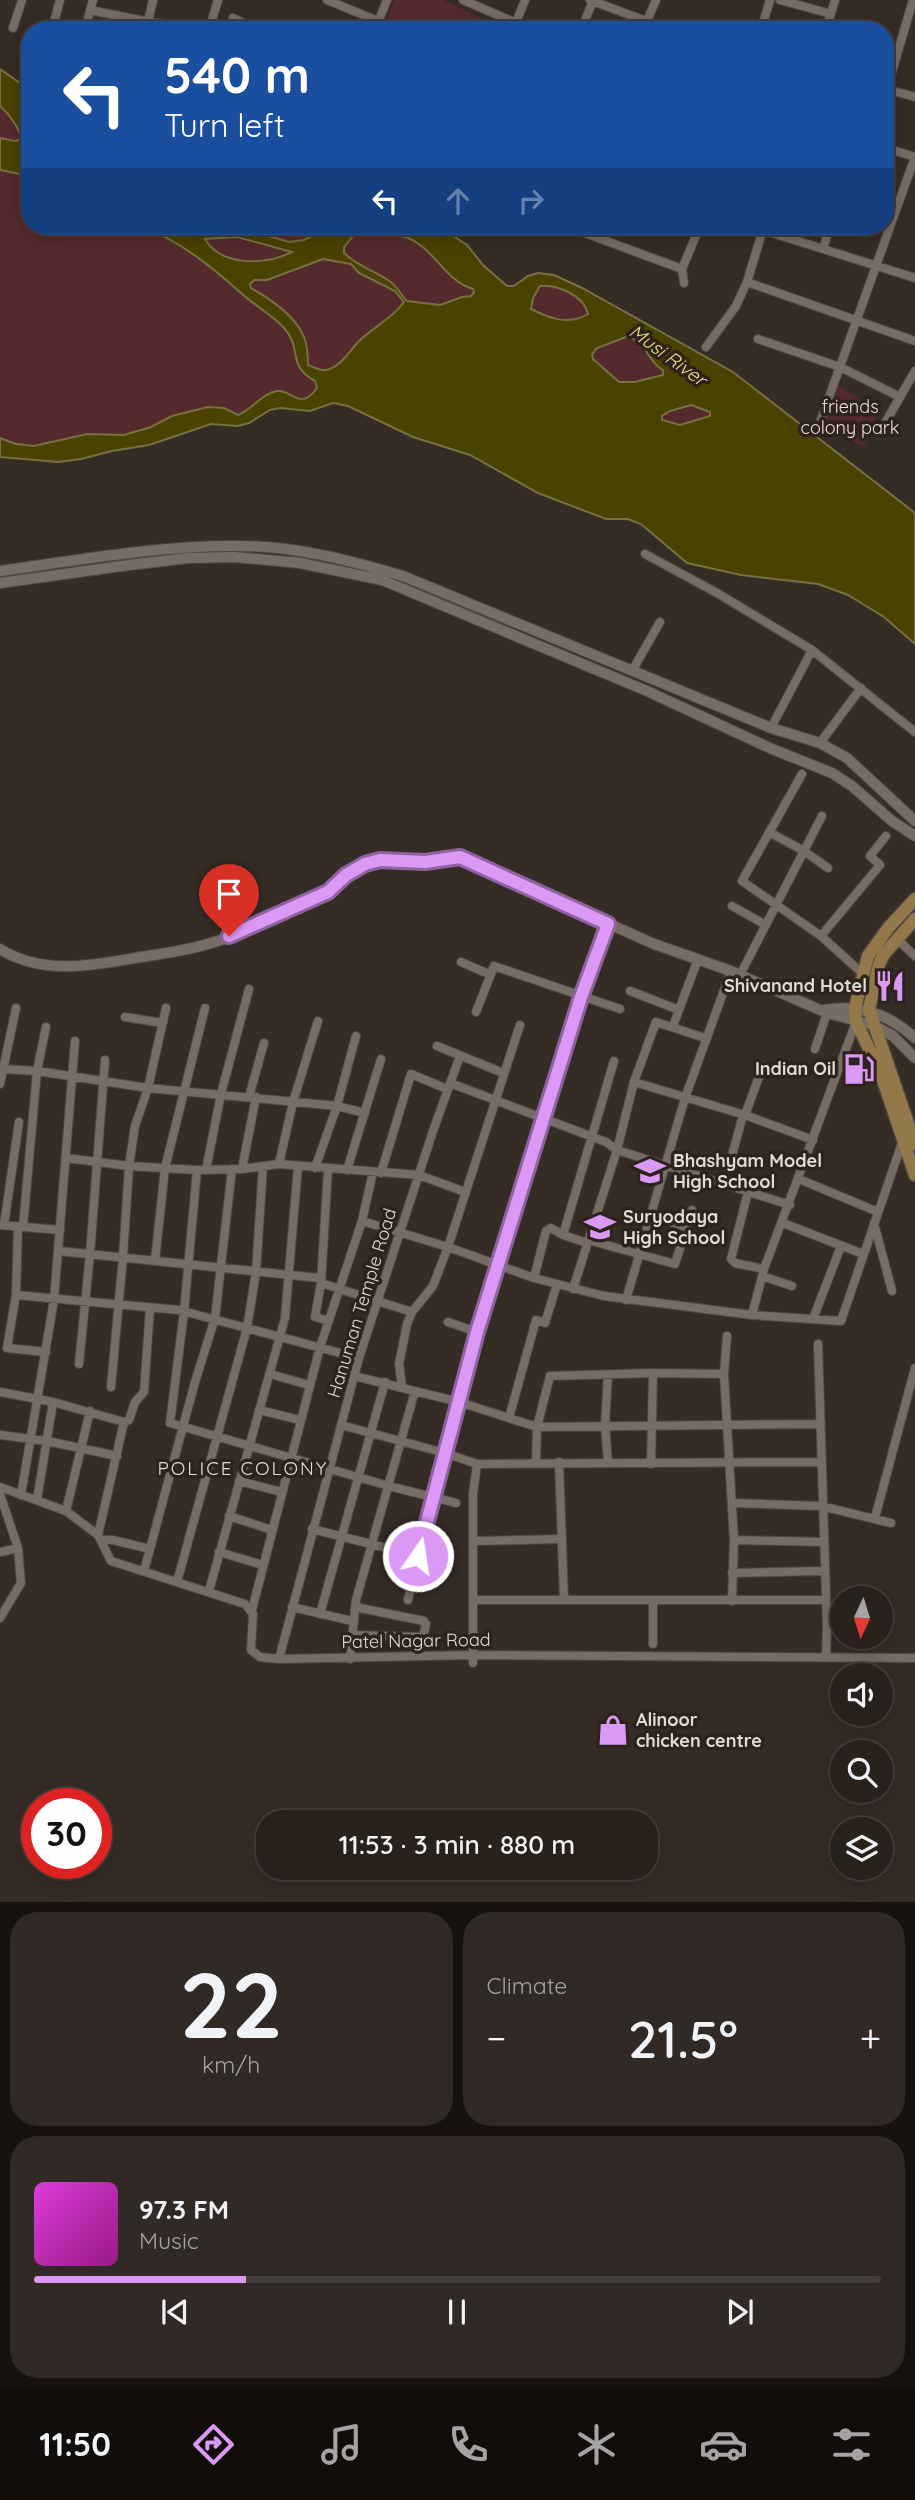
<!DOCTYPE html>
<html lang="en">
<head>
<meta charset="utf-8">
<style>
	:root { --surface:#28211c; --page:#302925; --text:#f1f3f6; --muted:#a5a3a3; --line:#443e3b; --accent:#db99f5 }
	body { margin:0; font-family:Quicksand,sans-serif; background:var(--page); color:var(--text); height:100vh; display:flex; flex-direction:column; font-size:26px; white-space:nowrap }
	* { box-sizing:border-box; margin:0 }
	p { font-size:23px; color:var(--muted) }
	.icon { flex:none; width:38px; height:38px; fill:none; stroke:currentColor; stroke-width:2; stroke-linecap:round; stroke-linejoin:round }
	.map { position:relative; height:1902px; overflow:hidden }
	.details { display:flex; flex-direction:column; gap:10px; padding:10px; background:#16120f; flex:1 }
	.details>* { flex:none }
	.banner { position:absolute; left:21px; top:21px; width:873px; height:214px; border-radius:28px; box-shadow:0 4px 18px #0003,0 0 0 2px var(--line); background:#1a4fa0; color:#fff; overflow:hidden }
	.needle { width:46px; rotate:184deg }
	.tools { position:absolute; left:830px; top:1586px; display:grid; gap:14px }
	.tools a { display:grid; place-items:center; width:63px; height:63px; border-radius:50%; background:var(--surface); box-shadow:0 4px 18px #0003,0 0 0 2px var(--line); font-size:35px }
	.speed { position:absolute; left:21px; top:1788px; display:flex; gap:14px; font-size:35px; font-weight:700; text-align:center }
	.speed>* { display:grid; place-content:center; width:91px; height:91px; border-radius:50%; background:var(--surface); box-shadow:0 4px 18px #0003,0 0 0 2px var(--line); line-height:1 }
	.speed .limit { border:10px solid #d22; background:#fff; color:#111 }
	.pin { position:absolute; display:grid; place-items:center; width:60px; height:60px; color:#fff; margin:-72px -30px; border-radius:50% 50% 50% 0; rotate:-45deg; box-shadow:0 0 7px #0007 }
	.pin .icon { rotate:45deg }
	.me { position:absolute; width:77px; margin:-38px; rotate:13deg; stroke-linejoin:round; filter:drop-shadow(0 0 5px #0008) }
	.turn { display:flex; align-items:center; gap:24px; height:147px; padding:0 28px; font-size:32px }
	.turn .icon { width:91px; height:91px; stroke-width:2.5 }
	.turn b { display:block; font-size:49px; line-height:60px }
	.lanes { display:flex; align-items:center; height:66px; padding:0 28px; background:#0003; justify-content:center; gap:35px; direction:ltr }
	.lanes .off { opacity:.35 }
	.big { font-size:52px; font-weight:600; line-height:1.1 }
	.details .tile { flex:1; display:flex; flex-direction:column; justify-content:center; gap:10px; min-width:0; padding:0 24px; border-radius:28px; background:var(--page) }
	.details .dial { align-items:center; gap:0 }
	.dial b { font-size:91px; line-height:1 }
	.song { display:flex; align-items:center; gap:21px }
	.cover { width:84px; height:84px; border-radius:10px; background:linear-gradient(135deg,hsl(300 70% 55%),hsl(310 70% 35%)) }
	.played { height:7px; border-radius:4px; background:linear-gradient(90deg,var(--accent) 25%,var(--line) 25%) }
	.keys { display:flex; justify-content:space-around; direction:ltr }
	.heat { display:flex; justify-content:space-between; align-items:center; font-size:38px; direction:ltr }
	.details .tiles { flex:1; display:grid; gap:10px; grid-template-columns:1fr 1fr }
	.tile:last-child { grid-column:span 2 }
	.trip { position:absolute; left:256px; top:1810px; width:402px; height:70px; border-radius:28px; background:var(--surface); box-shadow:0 4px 18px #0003,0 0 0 2px var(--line); font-weight:600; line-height:70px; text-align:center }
	.menu { display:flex; height:112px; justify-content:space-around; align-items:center; background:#100d0b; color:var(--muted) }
	.menu .icon { width:49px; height:49px }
	.menu .active { color:var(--accent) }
	.menu b { font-size:32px; color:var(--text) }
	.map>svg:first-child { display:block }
	.green { fill:#552a2c }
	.water { fill:#4a4200; stroke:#777040; stroke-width:2; fill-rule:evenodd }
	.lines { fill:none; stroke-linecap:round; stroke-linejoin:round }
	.minor-casing { stroke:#4f4842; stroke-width:10 }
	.tertiary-casing { stroke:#4f4842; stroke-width:12 }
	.primary-casing { stroke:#4f4842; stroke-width:15 }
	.minor { stroke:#766c64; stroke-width:8 }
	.tertiary { stroke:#766c64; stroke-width:10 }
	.primary { stroke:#93794a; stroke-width:12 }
	.route-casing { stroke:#8e639f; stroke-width:18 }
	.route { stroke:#db99f5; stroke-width:12 }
	.labels { text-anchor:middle; stroke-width:7; stroke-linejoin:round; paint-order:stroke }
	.park-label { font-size:18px; fill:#f2dbdb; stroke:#2b231c }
	.poi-label { font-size:18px; font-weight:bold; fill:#e1dbd7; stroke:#2b231c; text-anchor:start }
	.street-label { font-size:18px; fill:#e1dbd7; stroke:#2b231c }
	.water-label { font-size:19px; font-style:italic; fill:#eee077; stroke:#2b231c }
	.neighbourhood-label { font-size:19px; letter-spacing:2px; fill:#e1dbd7; stroke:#2b231c }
</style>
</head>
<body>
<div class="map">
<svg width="915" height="1902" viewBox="0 0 915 1902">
	<rect width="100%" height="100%" fill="#352c26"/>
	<path class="green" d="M394 0H443L504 29 383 30Z
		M0 106C9 114 20 128 21 140L15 141 0 138Z
		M0 170 30 176V226H140L166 237 221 275 242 294 284 327 295 349 303 374 315 381 317 388C307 402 296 399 283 391L264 397 245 413 238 415 224 408 208 407 172 416 151 427 124 435 87 434 34 446 16 444 0 438Z
		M205 226H295L310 231 312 236C291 250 272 235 251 231 235 228 221 231 205 226Z
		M365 234C379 236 395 233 408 238 435 249 445 281 473 289L474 292 471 296 462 297 441 305 407 301C400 294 397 285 388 280 373 270 357 266 344 253V247L353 236Z
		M237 237 292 252C267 265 220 268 205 239Z
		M323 259 351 264 359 273 395 291 405 302C392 319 373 327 358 342 349 352 342 364 330 369 321 372 316 368 308 365 305 325 284 307 251 288L250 284 254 280H267Z
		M540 286C558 285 584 295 588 314 568 326 549 318 530 309L533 298Z
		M626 337C647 339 647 362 663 370V376L635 382 618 383 593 359 592 354 597 348Z
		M839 386 879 412 864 447 824 428Z
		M691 405 707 409 711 414 709 417 680 425 662 420V416L670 411Z"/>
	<path class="water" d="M0 69 30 90V176L0 170V138L15 141 21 140C20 128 9 114 0 106Z
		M140 226H205L218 230 252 231 289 242 304 240 312 236 310 231 295 226H438L467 245 483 265 507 286H514L528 276 538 273 554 275 582 288 733 372 915 513V644L884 617 848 595 818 584 741 575 687 563 641 524 628 519H606L538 493 470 455 413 437 348 406 333 403 310 411 280 408 270 410 249 423 238 426 211 424 149 445 112 451 81 459 58 462 0 457V438L16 444 34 446 87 434 124 435 151 427 172 416 208 407 224 408 238 415C252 410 262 393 277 391 292 389 300 412 317 388L315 381C286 365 303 349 284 328 273 315 255 306 242 294 212 267 179 240 140 226ZM365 234C379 236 395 233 408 238 435 249 445 281 473 289L474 292 471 296 462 297 440 305 407 301C400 294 397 285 388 280 373 270 357 266 344 253V247L353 236ZM237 237 292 252C266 265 221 267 205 239ZM323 259 351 264 359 273 395 291 404 302C392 319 373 327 358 342 349 352 342 364 330 369 321 372 316 368 308 365 308 356 307 345 304 337 295 315 270 299 251 288L250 284 254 280H267ZM540 286C558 284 584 296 588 314 568 326 549 318 531 309L533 298ZM626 337C647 339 647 362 663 370V375L635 382H619L593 359 592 354 597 348ZM691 405 710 412V416L680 425 662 420V416L670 411Z"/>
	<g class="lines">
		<defs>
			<path id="minor" d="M327 0 378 21
				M463 0 516 23
				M590 0 670 30
				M780 0 831 14
				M90 10 149 22 209 29
				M233 18 258 30
				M647 21 656 0
				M13 28 22 0
				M52 30 60 0
				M85 30 93 0
				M146 30 153 0
				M209 30 218 0
				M375 30 387 0
				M513 30 525 0
				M581 30 593 1
				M761 30 770 0
				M826 30 835 0
				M886 89 915 97
				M887 89 913 0
				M886 148 915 157
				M566 226 682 269 700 226
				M683 226 698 232
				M763 230 915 278
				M823 249 830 226
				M682 269 684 283
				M747 282 915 341
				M758 339 840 367 900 397
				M706 347 736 306 747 282 764 226
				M884 425 915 371
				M818 428 915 157
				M645 554 717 593 812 650 915 732
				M632 671 660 622
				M771 728 812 650
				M820 743 861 688
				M802 774 742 881 821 936 862 973
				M769 832 804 851 828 868
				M732 906 766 925
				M821 936 880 865 870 856 886 836
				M897 939 915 956
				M461 962 489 974
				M740 975 822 816
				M630 991 679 1010
				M476 1012 494 966 620 1009
				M125 1017 163 1023
				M673 1026 698 959
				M437 1046 503 1073
				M815 1049 827 1013
				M3 1069 37 1071 148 1088 337 1106 365 1113
				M634 1082 745 1115 813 1140
				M450 1083 606 1142 617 1150 790 1205
				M0 1084 16 1008
				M249 1097 264 1043
				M745 1115 763 1066
				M66 1158 129 1166 197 1170 242 1169 279 1164 419 1175 465 1192
				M731 1159 743 1115
				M279 1164 293 1102 318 1021
				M315 1168 337 1106 356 1036
				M242 1169 256 1097
				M328 1169 321 1283 315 1317 329 1321
				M197 1170 184 1312 170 1423 389 1486 456 1503
				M206 1170 221 1094 249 989
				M347 1170 381 1059
				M381 1173 411 1074 447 1089
				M799 1179 878 1212
				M748 1192 731 1259 735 1263 764 1269
				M650 1216 687 1227
				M362 1221 448 1247 534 1278 604 1296 752 1315 841 1321 903 1140
				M783 1223 863 1254
				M874 1223 892 1291
				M0 1225 60 1230
				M4 1225 19 1122
				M18 1227 16 1295 179 1310 359 1358
				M23 1227 37 1071 46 1027
				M563 1235 587 1243
				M588 1240 675 1264 692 1210
				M59 1251 320 1278
				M155 1260 165 1168 205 1008
				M762 1276 792 1286
				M534 1278 546 1231 551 1228 563 1235 614 1061
				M321 1283 412 1312
				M573 1289 617 1150 634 1082 656 1022 705 1038
				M16 1295 7 1348 46 1352
				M626 1300 685 1098 731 971
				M752 1315 764 1269 856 1022
				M813 1319 841 1246
				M448 1322 477 1332
				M727 1336 724 1374 734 1540 732 1601
				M818 1344 827 1626 826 1656
				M79 1364 90 1254 105 1060
				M270 1374 309 1385
				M354 1376 459 1402 537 1427 821 1424
				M111 1387 123 1257 129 1166 135 1126 148 1088 166 1008
				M402 1387 399 1364 407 1324 412 1312 433 1286 448 1247 520 1025
				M0 1392 53 1402 124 1422
				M259 1410 300 1420
				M509 1418 536 1320 545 1323 557 1284
				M341 1425 445 1453 477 1464 822 1462
				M0 1435 47 1441 117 1456
				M536 1462 537 1427 550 1376 653 1373 724 1374
				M559 1462 564 1599
				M608 1463 605 1425 608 1375
				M651 1464 653 1373
				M239 1481 282 1492
				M0 1487 66 1511 98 1535 111 1561 245 1604 253 1614 251 1650 260 1657 279 1659 472 1655 915 1658
				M0 1494 18 1548 21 1583 0 1618
				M21 1495 54 1300 75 1041
				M37 1500 53 1402
				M732 1503 821 1506 891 1523
				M66 1511 90 1411
				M229 1516 272 1530
				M875 1518 915 1368
				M312 1529 418 1556
				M98 1535 124 1422 129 1420 135 1402 144 1392 150 1308
				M101 1540H113L150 1549
				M734 1540 824 1542
				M473 1541 562 1539
				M0 1552 18 1548
				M219 1552 263 1565
				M144 1571 195 1382 215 1318 232 1169
				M732 1573 824 1571
				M177 1582 247 1328 256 1272 263 1166
				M209 1591 285 1318 298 1166
				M408 1600C442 1446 488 1296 536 1146 560 1072 581 997 608 924
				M473 1600H826
				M653 1600V1644
				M292 1607 352 1621
				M252 1610 320 1347 362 1221 373 1172
				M320 1614 385 1382
				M351 1635 423 1637 426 1624 424 1621 355 1607
				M279 1659 359 1358 433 1131 460 1056
				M350 1659 356 1600 415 1391
				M473 1663V1494L477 1464"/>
			<path id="tertiary" d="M0 571C78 560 156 546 234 546 291 545 349 560 403 576L771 728 820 743 847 758 915 821
				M0 583 129 565 188 558 234 557 300 563 382 580 647 691 772 749 832 773 852 786 892 821 915 836
				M0 949C42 975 89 966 135 958 152 955 170 953 188 949 231 940 288 915 326 893 340 885 349 871 364 864 382 856 404 862 423 862 435 861 447 859 460 857L654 944 731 971 827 1013 873 1025 893 1036 915 1058
				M824 1010C859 1004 889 1014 915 1038"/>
			<path id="primary" d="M915 899 889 927 868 956 855 1008 856 1022 880 1071 915 1175
				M915 919 884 954 879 964 869 1009 915 1144"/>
		</defs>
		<use href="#minor" class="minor-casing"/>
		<use href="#tertiary" class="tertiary-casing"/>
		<use href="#primary" class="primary-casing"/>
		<use href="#minor" class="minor"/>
		<use href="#tertiary" class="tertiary"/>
		<use href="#primary" class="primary"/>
	</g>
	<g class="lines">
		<defs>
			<path id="route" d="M229 936 328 892 346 875 365 864 380 860 425 862 460 857 608 924 581 997 477 1332 418 1556"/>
		</defs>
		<use href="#route" class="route-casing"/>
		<use href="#route" class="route"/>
	</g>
	<defs>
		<symbol id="restaurant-bare" viewBox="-9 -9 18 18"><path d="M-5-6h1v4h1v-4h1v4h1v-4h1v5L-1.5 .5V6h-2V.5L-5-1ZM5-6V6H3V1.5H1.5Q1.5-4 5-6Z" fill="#db99f5" stroke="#2b231c" stroke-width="2.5" paint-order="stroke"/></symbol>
		<symbol id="fuel-bare" viewBox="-9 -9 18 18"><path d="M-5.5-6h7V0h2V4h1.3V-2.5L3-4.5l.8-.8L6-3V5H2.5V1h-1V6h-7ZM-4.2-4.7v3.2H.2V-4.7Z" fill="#db99f5" stroke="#2b231c" stroke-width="2.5" paint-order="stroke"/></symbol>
		<symbol id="university-bare" viewBox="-9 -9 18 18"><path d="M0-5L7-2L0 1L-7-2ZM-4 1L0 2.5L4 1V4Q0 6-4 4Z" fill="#db99f5" stroke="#2b231c" stroke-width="2.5" paint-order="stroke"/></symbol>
		<symbol id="shop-bare" viewBox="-9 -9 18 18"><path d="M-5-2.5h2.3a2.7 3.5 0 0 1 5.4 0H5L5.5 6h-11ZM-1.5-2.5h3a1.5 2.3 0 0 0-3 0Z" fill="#db99f5" stroke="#2b231c" stroke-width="2.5" paint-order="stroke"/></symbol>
	</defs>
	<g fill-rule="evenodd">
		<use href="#restaurant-bare" x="868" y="964" width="44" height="44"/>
		<use href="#fuel-bare" x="837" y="1047" width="44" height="44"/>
		<use href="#university-bare" x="628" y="1149" width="44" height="44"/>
		<use href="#university-bare" x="578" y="1205" width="44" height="44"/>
		<use href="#shop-bare" x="591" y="1708" width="44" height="44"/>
	</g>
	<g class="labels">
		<g class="park-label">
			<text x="850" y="413">friends<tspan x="850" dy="21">colony park</tspan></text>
		</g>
		<g class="poi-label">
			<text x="867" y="992" text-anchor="end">Shivanand Hotel</text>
			<text x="836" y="1075" text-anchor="end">Indian Oil</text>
			<text x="673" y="1167">Bhashyam Model<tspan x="673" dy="21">High School</tspan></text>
			<text x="623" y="1223">Suryodaya<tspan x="623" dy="21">High School</tspan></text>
			<text x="636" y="1726">Alinoor<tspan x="636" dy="21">chicken centre</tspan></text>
		</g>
		<g class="street-label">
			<text transform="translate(362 1303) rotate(-73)" y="6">Hanuman Temple Road</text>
			<text transform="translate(416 1641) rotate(-1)" y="6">Patel Nagar Road</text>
		</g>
		<g class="water-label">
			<text transform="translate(668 355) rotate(36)" y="7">Musi River</text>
		</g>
		<g class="neighbourhood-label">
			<text x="243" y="1475">POLICE COLONY</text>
		</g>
	</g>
</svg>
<div class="tools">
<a><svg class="needle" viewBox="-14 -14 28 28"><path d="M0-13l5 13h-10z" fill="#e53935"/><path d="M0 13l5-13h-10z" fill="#a5a3a3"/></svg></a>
<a><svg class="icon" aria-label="sound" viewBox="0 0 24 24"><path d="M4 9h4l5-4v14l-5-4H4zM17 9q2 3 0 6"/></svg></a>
<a><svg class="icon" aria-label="search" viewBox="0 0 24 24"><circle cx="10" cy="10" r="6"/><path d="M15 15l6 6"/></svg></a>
<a><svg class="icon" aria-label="layers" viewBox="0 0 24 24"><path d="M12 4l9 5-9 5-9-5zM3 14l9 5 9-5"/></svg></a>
</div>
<div class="speed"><div class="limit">30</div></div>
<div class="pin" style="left:229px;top:936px;background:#d93025"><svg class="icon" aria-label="arrive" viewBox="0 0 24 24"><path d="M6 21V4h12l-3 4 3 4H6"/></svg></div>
<svg class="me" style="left:418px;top:1556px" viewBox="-20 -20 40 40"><circle r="17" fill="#db99f5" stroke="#fff" stroke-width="3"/><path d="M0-11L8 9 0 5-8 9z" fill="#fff"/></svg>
<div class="trip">11:53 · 3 min · 880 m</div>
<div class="banner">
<div class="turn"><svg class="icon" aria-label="left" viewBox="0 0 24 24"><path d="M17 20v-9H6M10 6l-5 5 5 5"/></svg><div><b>540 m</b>Turn left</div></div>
<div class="lanes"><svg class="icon" aria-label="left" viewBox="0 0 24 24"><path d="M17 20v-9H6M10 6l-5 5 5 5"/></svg><svg class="icon off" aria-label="ahead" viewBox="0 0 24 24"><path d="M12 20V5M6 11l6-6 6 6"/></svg><svg class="icon off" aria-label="right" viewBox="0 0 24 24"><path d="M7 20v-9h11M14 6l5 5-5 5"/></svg></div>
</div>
</div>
<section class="details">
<div class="tiles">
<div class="tile dial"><b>22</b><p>km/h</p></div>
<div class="tile"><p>Climate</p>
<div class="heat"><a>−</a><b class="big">21.5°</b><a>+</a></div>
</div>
<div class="tile">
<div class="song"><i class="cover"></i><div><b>97.3 FM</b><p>Music</p></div></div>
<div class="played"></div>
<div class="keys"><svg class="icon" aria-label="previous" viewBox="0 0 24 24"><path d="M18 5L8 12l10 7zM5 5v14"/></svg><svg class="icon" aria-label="pause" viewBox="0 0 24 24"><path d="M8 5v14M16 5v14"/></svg><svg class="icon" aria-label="next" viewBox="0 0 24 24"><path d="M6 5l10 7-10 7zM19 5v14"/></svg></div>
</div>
</div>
</section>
<nav class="menu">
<b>11:50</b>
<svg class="icon active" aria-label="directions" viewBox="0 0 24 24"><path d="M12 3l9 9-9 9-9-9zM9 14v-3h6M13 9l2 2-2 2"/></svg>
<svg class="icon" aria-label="music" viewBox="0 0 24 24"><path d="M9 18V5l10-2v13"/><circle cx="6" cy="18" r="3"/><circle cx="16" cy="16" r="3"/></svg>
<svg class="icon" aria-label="phone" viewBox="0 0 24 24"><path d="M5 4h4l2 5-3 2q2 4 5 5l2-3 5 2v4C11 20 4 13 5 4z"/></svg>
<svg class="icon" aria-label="climate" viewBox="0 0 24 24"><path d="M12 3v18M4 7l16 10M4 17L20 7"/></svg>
<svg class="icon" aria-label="car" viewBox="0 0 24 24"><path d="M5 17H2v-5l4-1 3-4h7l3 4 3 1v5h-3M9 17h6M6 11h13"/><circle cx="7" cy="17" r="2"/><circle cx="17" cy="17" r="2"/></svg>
<svg class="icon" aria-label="filters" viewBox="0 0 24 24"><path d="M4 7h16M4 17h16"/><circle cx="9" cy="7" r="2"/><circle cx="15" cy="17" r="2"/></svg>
</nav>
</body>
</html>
